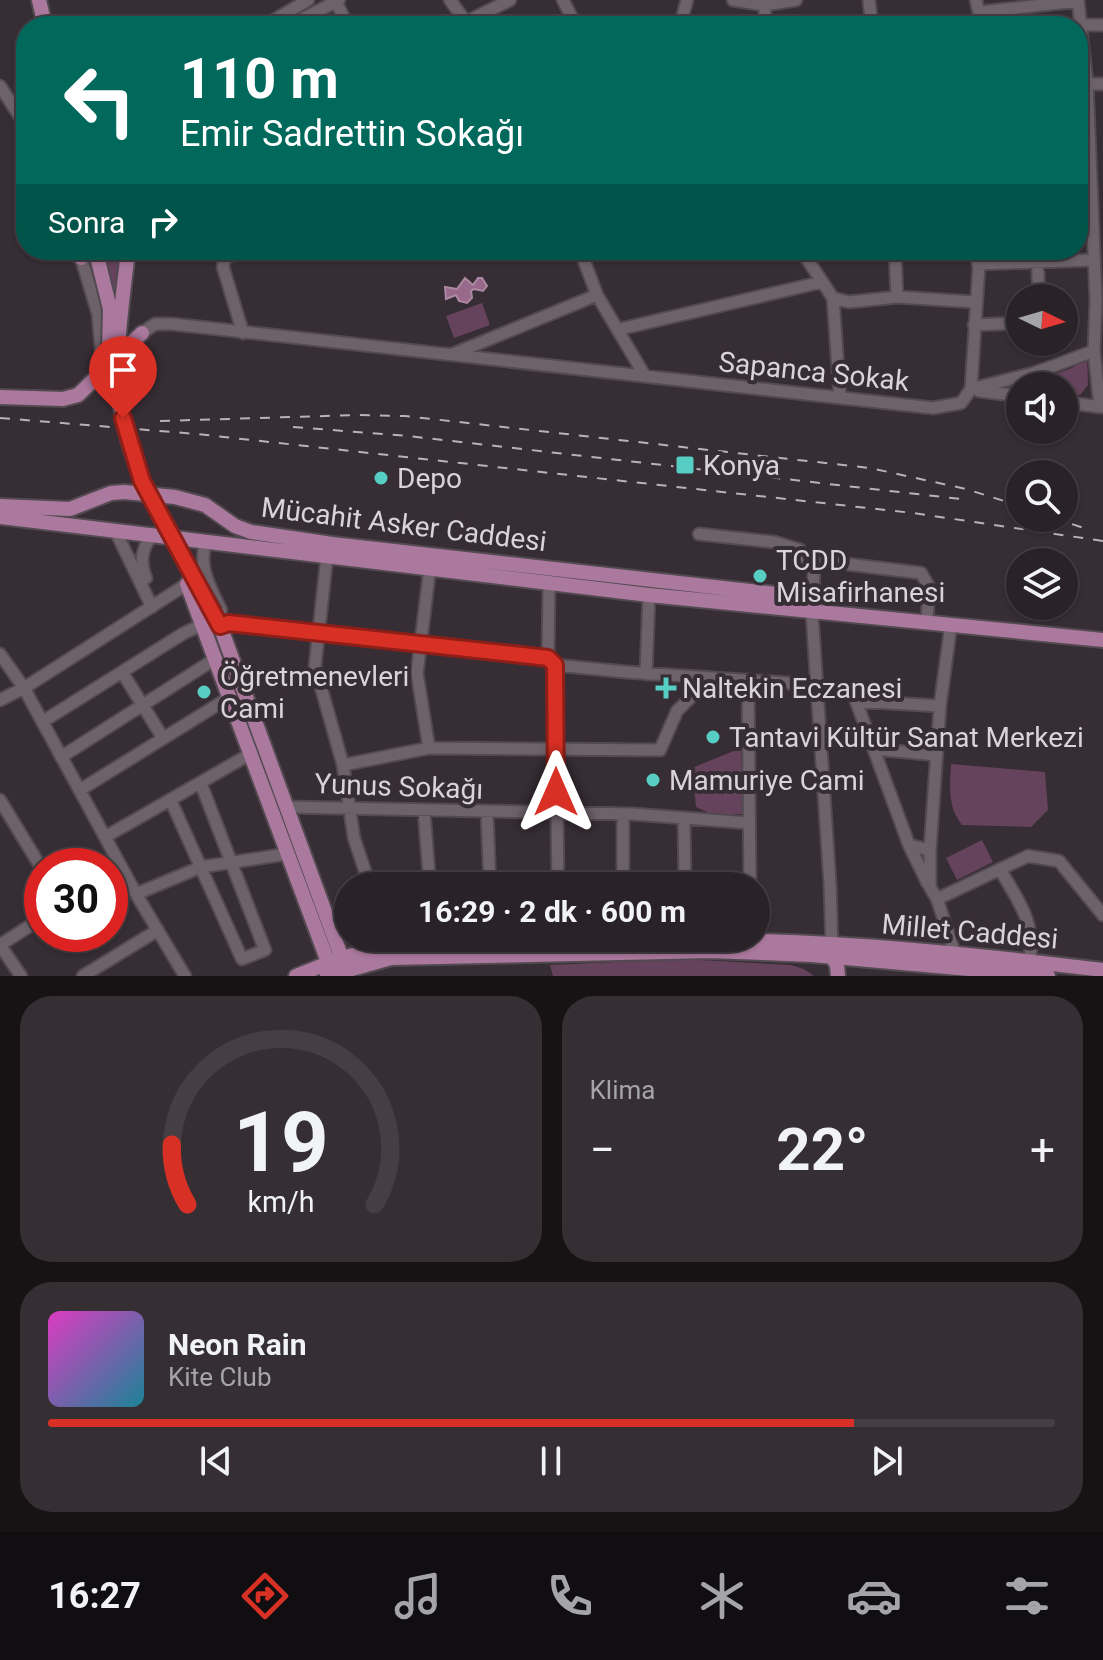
<!DOCTYPE html>
<html lang="tr">
<head>
<meta charset="utf-8">
<style>
	:root { --surface:#292227; --page:#352f33; --text:#f1f3f6; --muted:#a5a4a7; --line:#453f44; --accent:#d93025 }
	body { margin:0; font-family:Roboto,sans-serif; background:var(--page); color:var(--text); height:100vh; display:flex; flex-direction:column; font-size:30px; white-space:nowrap }
	* { box-sizing:border-box; margin:0 }
	p { font-size:26px; color:var(--muted) }
	.icon { flex:none; width:44px; height:44px; fill:none; stroke:currentColor; stroke-width:2; stroke-linecap:round; stroke-linejoin:round }
	.map { position:relative; height:976px; overflow:hidden }
	.drawer { display:flex; flex-direction:column; gap:20px; padding:20px; background:#171315; flex:1 }
	.drawer>* { flex:none }
	.guide { position:absolute; left:16px; top:16px; width:1072px; height:244px; border-radius:32px; box-shadow:0 2px 6px #0004,0 0 0 2px var(--line); background:#00695c; color:#fff; overflow:hidden }
	.needle { width:52px; rotate:95deg }
	.buttons { position:absolute; left:1006px; top:284px; display:grid; gap:16px }
	.buttons a { display:grid; place-items:center; width:72px; height:72px; border-radius:50%; background:var(--surface); box-shadow:0 2px 6px #0004,0 0 0 2px var(--line); font-size:40px }
	.speed { position:absolute; left:24px; top:848px; display:flex; gap:16px; font-size:40px; font-weight:700; text-align:center }
	.speed>* { display:grid; place-content:center; width:104px; height:104px; border-radius:50%; background:var(--surface); box-shadow:0 2px 6px #0004,0 0 0 2px var(--line); line-height:1 }
	.speed .limit { border:12px solid #d22; background:#fff; color:#111 }
	.pin { position:absolute; display:grid; place-items:center; width:68px; height:68px; color:#fff; margin:-82px -34px; border-radius:50% 50% 50% 0; rotate:-45deg; box-shadow:0 0 8px #0007 }
	.pin .icon { rotate:45deg }
	.me { position:absolute; width:88px; margin:-44px; rotate:0deg; stroke-linejoin:round; filter:drop-shadow(0 0 6px #0008) }
	.turn { display:flex; align-items:center; gap:28px; height:168px; padding:0 32px; font-size:36px }
	.turn .icon { width:104px; height:104px; stroke-width:2.5 }
	.turn b { display:block; font-size:56px; line-height:68px }
	.then { display:flex; align-items:center; height:76px; padding:0 32px; background:#0003; gap:16px; font-size:30px }
	.big { font-size:60px; font-weight:700; line-height:1.1 }
	.drawer .tile { flex:1; display:flex; flex-direction:column; justify-content:center; gap:12px; min-width:0; padding:0 28px; border-radius:32px; background:var(--page) }
	.drawer .dial { align-items:center; gap:0 }
	.dial svg { height:208px; overflow:visible; fill:none; stroke:var(--line); stroke-width:7; stroke-linecap:round; text-anchor:middle }
	.dial text { fill:var(--text); stroke:none }
	.song { display:flex; align-items:center; gap:24px }
	.cover { width:96px; height:96px; border-radius:12px; background:linear-gradient(135deg,hsl(310 70% 55%),hsl(190 70% 35%)) }
	.played { height:8px; border-radius:4px; background:linear-gradient(90deg,var(--accent) 80%,var(--line) 80%) }
	.keys { display:flex; justify-content:space-around; direction:ltr }
	.heat { display:flex; justify-content:space-between; align-items:center; font-size:44px; direction:ltr }
	.drawer .tiles { flex:1; display:grid; gap:20px; grid-template-columns:1fr 1fr }
	.tile:last-child { grid-column:span 2 }
	.trip { position:absolute; left:334px; top:872px; width:436px; height:80px; border-radius:40px; background:var(--surface); box-shadow:0 2px 6px #0004,0 0 0 2px var(--line); font-weight:700; line-height:80px; text-align:center }
	.dock { display:flex; height:128px; justify-content:space-around; align-items:center; background:#100e10; color:var(--muted) }
	.dock .icon { width:56px; height:56px }
	.dock .current { color:var(--accent) }
	.dock b { font-size:36px; color:var(--text) }
	.map>svg:first-child { display:block }
	.green { fill:#65435c }
	.water { fill:#99698b; stroke:#ac89a2; stroke-width:2 }
	.lines { fill:none; stroke-linecap:round; stroke-linejoin:round }
	.minor-casing { stroke:#534a51; stroke-width:15 }
	.major-casing { stroke:#534a51; stroke-width:18 }
	.minor { stroke:#6e626a; stroke-width:11 }
	.major { stroke:#ac799e; stroke-width:14 }
	.rail { stroke:#bab2b8; stroke-width:2; stroke-dasharray:10 10; stroke-linecap:butt }
	.major-bridge-casing { stroke:#534a51; stroke-width:18; stroke-linecap:butt }
	.major-bridge { stroke:#ac799e; stroke-width:14 }
	.route-casing { stroke:#8d1f18; stroke-width:20 }
	.route { stroke:#d93025; stroke-width:14 }
	.poi-dot { fill:#56cec3; stroke:#372d34; stroke-width:3 }
	.labels { text-anchor:middle; stroke-width:8; stroke-linejoin:round; paint-order:stroke }
	.street-label { font-size:28px; fill:#dad3d8; stroke:#372d34 }
	.poi-label { font-size:28px; fill:#dad3d8; stroke:#372d34; text-anchor:start }
</style>
</head>
<body>
<div class="map">
<svg width="1103" height="976" viewBox="0 0 1103 976">
	<rect width="100%" height="100%" fill="#372d34"/>
	<path class="green" d="M100 250H120L116 307Z
		M482 303 490 325 454 338 446 316Z
		M1087 357 1088 385 1080 395 1064 393V386H1022L1072 368Z
		M741 748 743 814H711L696 807 692 768Z
		M951 764 1045 772 1048 810 1031 827 962 825C947 806 950 787 951 764Z
		M982 840 993 862 957 880 946 858Z
		M681 959 791 965 804 969 814 976H553L550 965Z"/>
	<path class="water" d="M465 278 473 285 478 278H482L487 286 483 291 474 289 471 291 472 298 467 303 459 301 456 295 446 299 445 287 457 289Z"/>
	<g class="lines">
		<defs>
			<path id="minor" d="M450 0 469 26
				M563 0 576 26
				M733 0 764 5 796 0
				M764 0 766 26
				M869 0 872 26
				M976 0 982 26
				M336 2 348 26
				M980 12 1078 1
				M466 22 510 0
				M1081 25H1103
				M264 26 308 0
				M289 26 339 0
				M680 26 687 0
				M1078 83 1103 84
				M0 86 26 126
				M1078 221H1091
				M226 250 223 267 243 333
				M580 250 597 295 645 376
				M801 250 833 298 840 397
				M895 250 897 297
				M1037 250 1039 298
				M79 251 98 314 103 371
				M225 257 254 250
				M978 264 1092 260
				M833 298 849 302 897 297 975 302
				M974 325 1020 323
				M620 329 822 282
				M142 333 155 324H172L933 408 961 403 971 389
				M1094 351 1100 407H1103
				M453 354 597 295
				M971 389 1034 373 1094 351 1096 301 1087 83 1078 0
				M971 389 980 250
				M979 391 1020 396
				M1064 402 1100 407
				M115 530 152 607
				M699 534 774 542 800 550 814 570
				M207 541C196 564 211 589 221 610
				M327 556 315 666 343 765 354 838 370 886
				M146 578C139 561 142 548 153 534
				M951 624 940 706 930 850V887L937 899 955 954
				M220 626 229 623 548 658 555 665 626 672 816 685
				M0 654 24 688 136 894 185 976
				M548 658 549 583
				M555 665 558 886
				M122 672 163 738
				M646 674 649 595
				M748 680 750 886
				M0 700 24 688 187 584
				M42 722 184 633 202 625
				M429 748 417 673 430 567
				M875 749 937 755
				M61 757 215 659
				M343 765 429 748 660 750 677 711 710 678
				M80 790 230 697
				M0 800 42 869
				M171 801 242 959 265 950 201 784
				M288 807 633 814 749 823
				M424 811 430 886
				M487 812 490 886
				M684 819 685 886
				M105 837 252 753
				M909 845 928 884
				M930 850 909 845 856 701 940 706
				M1000 869C1020 905 1034 918 1030 961
				M110 874 121 866
				M623 886V814
				M136 894 201 867 287 854
				M937 899 1028 856 1059 861 1103 915
				M0 945 42 918
				M0 945 21 976
				M832 949 830 884 812 613 814 570 821 561 921 573 929 587 927 622
				M83 976 158 930"/>
			<path id="major" d="M39 0 45 26
				M81 258 83 250
				M0 397 63 399 78 395 142 333
				M0 506 70 509 111 493 124 492 175 497 205 505 235 526 251 532 332 544 812 598
				M0 517 649 595 1103 640
				M187 584 331 970
				M215 612 344 964
				M832 957 837 965 838 976
				M296 976 341 958 389 946C535 940 684 936 831 944 922 949 1013 959 1103 970
				M327 976 391 958 710 951 812 955 1048 976"/>
		</defs>
		<use href="#minor" class="minor-casing"/>
		<use href="#major" class="major-casing"/>
		<use href="#minor" class="minor"/>
		<use href="#major" class="major"/>
		<path class="rail" d="M0 418 197 434 913 513 1103 541
			M160 421 358 415 405 416 870 468 966 489 1020 506
			M293 427 408 436 969 500
			M1053 518 1087 529"/>
		<defs>
			<path id="major-bridge" d="M128 251C123 297 115 344 119 391 126 473 175 543 215 612
				M96 252 110 309 109 350"/>
		</defs>
		<use href="#major-bridge" class="major-bridge-casing"/>
		<use href="#major-bridge" class="major-bridge"/>
	</g>
	<g class="lines">
		<defs>
			<path id="route" d="M123 418 142 481 220 626 229 623 522 655 548 658 555 665 556 792"/>
		</defs>
		<use href="#route" class="route-casing"/>
		<use href="#route" class="route"/>
	</g>
	<g class="poi-dot">
		<rect x="675" y="455" width="20" height="20" rx="4"/>
		<circle cx="381" cy="478" r="8"/>
		<circle cx="760" cy="576" r="8"/>
		<path d="M662 676h8v8h8v8h-8v8h-8v-8h-8v-8h8z"/>
		<circle cx="204" cy="692" r="8"/>
		<circle cx="713" cy="737" r="8"/>
		<circle cx="653" cy="780" r="8"/>
	</g>
	<g class="labels">
		<g class="street-label">
			<text transform="translate(814 371) rotate(6)" y="10">Sapanca Sokak</text>
			<text transform="translate(404 524) rotate(7)" y="10">Mücahit Asker Caddesi</text>
			<text transform="translate(399 786) rotate(2)" y="10">Yunus Sokağı</text>
			<text transform="translate(970 931) rotate(5)" y="10">Millet Caddesi</text>
		</g>
		<g class="poi-label">
			<text x="703" y="475">Konya</text>
			<text x="397" y="488">Depo</text>
			<text x="776" y="570">TCDD<tspan x="776" dy="32">Misafirhanesi</tspan></text>
			<text x="220" y="686">Öğretmenevleri<tspan x="220" dy="32">Cami</tspan></text>
			<text x="682" y="698">Naltekin Eczanesi</text>
			<text x="729" y="747">Tantavi Kültür Sanat Merkezi</text>
			<text x="669" y="790">Mamuriye Cami</text>
		</g>
	</g>
</svg>
<div class="buttons">
<a><svg class="needle" viewBox="-14 -14 28 28"><path d="M0-13l5 13h-10z" fill="#e53935"/><path d="M0 13l5-13h-10z" fill="#a5a4a7"/></svg></a>
<a><svg class="icon" aria-label="sound" viewBox="0 0 24 24"><path d="M4 9h4l5-4v14l-5-4H4zM17 9q2 3 0 6"/></svg></a>
<a><svg class="icon" aria-label="search" viewBox="0 0 24 24"><circle cx="10" cy="10" r="6"/><path d="M15 15l6 6"/></svg></a>
<a><svg class="icon" aria-label="layers" viewBox="0 0 24 24"><path d="M12 4l9 5-9 5-9-5zM3 14l9 5 9-5"/></svg></a>
</div>
<div class="speed"><div class="limit">30</div></div>
<div class="pin" style="left:123px;top:418px;background:#d93025"><svg class="icon" aria-label="arrive" viewBox="0 0 24 24"><path d="M6 21V4h12l-3 4 3 4H6"/></svg></div>
<svg class="me" style="left:556px;top:792px" viewBox="-20 -20 40 40"><path d="M0-17L14 15 0 8-14 15z" fill="#d93025" stroke="#fff" stroke-width="4"/></svg>
<div class="trip">16:29 · 2 dk · 600 m</div>
<div class="guide">
<div class="turn"><svg class="icon" aria-label="left" viewBox="0 0 24 24"><path d="M17 20v-9H6M10 6l-5 5 5 5"/></svg><div><b>110 m</b>Emir Sadrettin Sokağı</div></div>
<div class="then">Sonra<svg class="icon" aria-label="right" viewBox="0 0 24 24"><path d="M7 20v-9h11M14 6l5 5-5 5"/></svg></div>
</div>
</div>
<section class="drawer">
<div class="tiles">
<div class="tile dial"><svg viewBox="0 0 100 80">
<path d="M14 69A42 42 0 1 1 86 69"/>
<path d="M14 69A42 42 0 0 1 8 46" stroke="#d93025"/>
<text x="50" y="56" font-size="32" font-weight="700">19</text>
<text x="50" y="72" font-size="11">km/h</text>
</svg></div>
<div class="tile"><p>Klima</p>
<div class="heat"><a>−</a><b class="big">22°</b><a>+</a></div>
</div>
<div class="tile">
<div class="song"><i class="cover"></i><div><b>Neon Rain</b><p>Kite Club</p></div></div>
<div class="played"></div>
<div class="keys"><svg class="icon" aria-label="previous" viewBox="0 0 24 24"><path d="M18 5L8 12l10 7zM5 5v14"/></svg><svg class="icon" aria-label="pause" viewBox="0 0 24 24"><path d="M8 5v14M16 5v14"/></svg><svg class="icon" aria-label="next" viewBox="0 0 24 24"><path d="M6 5l10 7-10 7zM19 5v14"/></svg></div>
</div>
</div>
</section>
<nav class="dock">
<b>16:27</b>
<svg class="icon current" aria-label="directions" viewBox="0 0 24 24"><path d="M12 3l9 9-9 9-9-9zM9 14v-3h6M13 9l2 2-2 2"/></svg>
<svg class="icon" aria-label="music" viewBox="0 0 24 24"><path d="M9 18V5l10-2v13"/><circle cx="6" cy="18" r="3"/><circle cx="16" cy="16" r="3"/></svg>
<svg class="icon" aria-label="phone" viewBox="0 0 24 24"><path d="M5 4h4l2 5-3 2q2 4 5 5l2-3 5 2v4C11 20 4 13 5 4z"/></svg>
<svg class="icon" aria-label="climate" viewBox="0 0 24 24"><path d="M12 3v18M4 7l16 10M4 17L20 7"/></svg>
<svg class="icon" aria-label="car" viewBox="0 0 24 24"><path d="M5 17H2v-5l4-1 3-4h7l3 4 3 1v5h-3M9 17h6M6 11h13"/><circle cx="7" cy="17" r="2"/><circle cx="17" cy="17" r="2"/></svg>
<svg class="icon" aria-label="filters" viewBox="0 0 24 24"><path d="M4 7h16M4 17h16"/><circle cx="9" cy="7" r="2"/><circle cx="15" cy="17" r="2"/></svg>
</nav>
</body>
</html>
